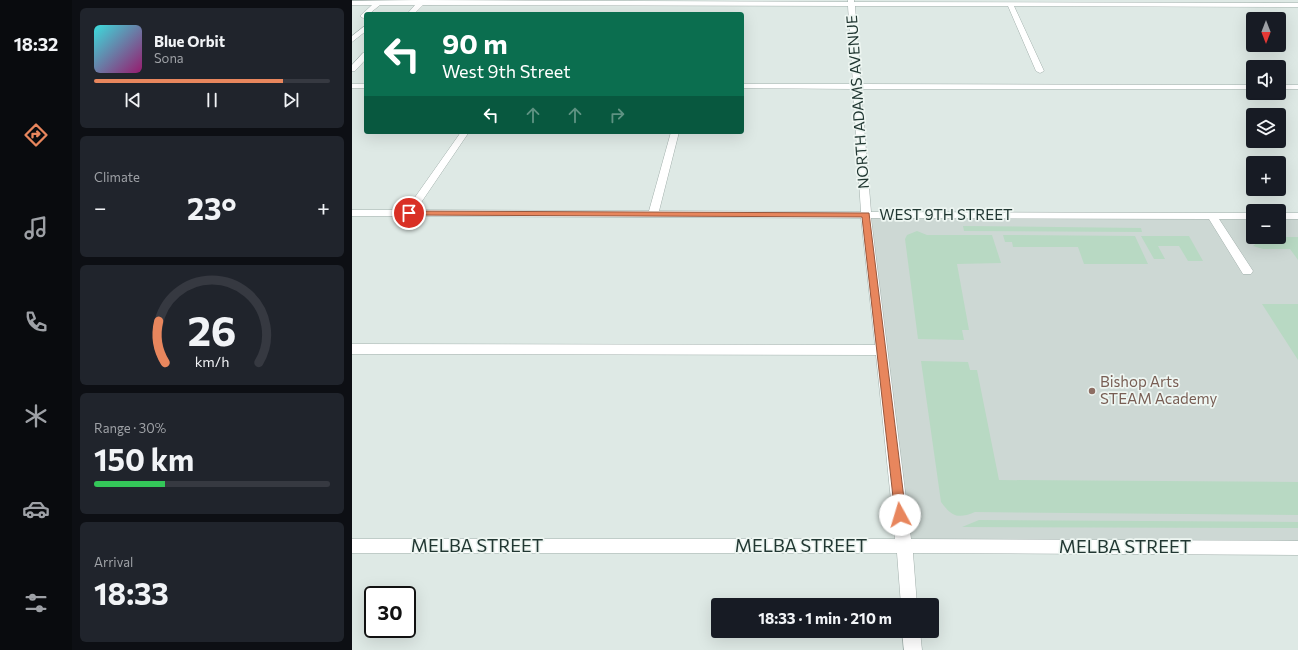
<!DOCTYPE html>
<html lang="en">
<head>
<meta charset="utf-8">
<style>
	:root { --surface:#171b24; --page:#20242c; --text:#f1f3f6; --muted:#9ea1a6; --line:#363941; --accent:#e8865d }
	body { margin:0; font-family:Commissioner,sans-serif; background:var(--page); color:var(--text); height:100vh; display:flex; flex-direction:column; font-size:15px; white-space:nowrap }
	* { box-sizing:border-box; margin:0 }
	p { font-size:13px; color:var(--muted) }
	.icon { flex:none; width:22px; height:22px; fill:none; stroke:currentColor; stroke-width:2; stroke-linecap:round; stroke-linejoin:round }
	.map { position:relative; flex:1; overflow:hidden }
	.drawer { display:flex; flex-direction:column; gap:8px; padding:8px; background:#0d0f14; width:280px }
	.drawer>* { flex:none }
	.top-card { position:absolute; left:12px; top:12px; width:380px; height:122px; border-radius:4px; box-shadow:0 4px 16px #0002; background:#0b6e4f; color:#fff; overflow:hidden }
	.needle { width:26px; rotate:180deg }
	.fabs { position:absolute; left:894px; top:12px; display:grid; gap:8px }
	.fabs a { display:grid; place-items:center; width:40px; height:40px; border-radius:4px; background:var(--surface); box-shadow:0 4px 16px #0002; font-size:20px }
	.speed { position:absolute; left:12px; top:586px; display:flex; gap:8px; font-size:20px; font-weight:700; text-align:center }
	.speed>* { display:grid; place-content:center; width:52px; height:52px; border-radius:50%; background:var(--surface); box-shadow:0 4px 16px #0002; line-height:1 }
	.speed .limit { border:2px solid #111; border-radius:6px; background:#fff; color:#111 }
	.pin { position:absolute; display:grid; place-items:center; width:34px; height:34px; color:#fff; margin:-17px; border:2px solid #fff; border-radius:50%; box-shadow:0 1px 4px #0007 }
	.me { position:absolute; width:44px; margin:-22px; rotate:354deg; stroke-linejoin:round; filter:drop-shadow(0 0 3px #0008) }
	.turn { display:flex; align-items:center; gap:14px; height:84px; padding:0 12px; font-size:18px }
	.turn .icon { width:52px; height:52px; stroke-width:2.5 }
	.turn b { display:block; font-size:28px; line-height:34px }
	.lanes { display:flex; align-items:center; height:38px; padding:0 12px; background:#0003; justify-content:center; gap:20px; direction:ltr }
	.lanes .off { opacity:.35 }
	.big { font-size:30px; font-weight:700; line-height:1.1 }
	.drawer .card { flex:1; display:flex; flex-direction:column; justify-content:center; gap:6px; min-width:0; padding:0 14px; border-radius:6px; background:var(--page) }
	.drawer .dial { align-items:center; gap:0 }
	.dial svg { height:104px; overflow:visible; fill:none; stroke:var(--line); stroke-width:7; stroke-linecap:round; text-anchor:middle }
	.dial text { fill:var(--text); stroke:none }
	.song { display:flex; align-items:center; gap:12px }
	.cover { width:48px; height:48px; border-radius:6px; background:linear-gradient(135deg,hsl(180 70% 55%),hsl(320 70% 35%)) }
	.played { height:4px; border-radius:2px; background:linear-gradient(90deg,var(--accent) 80%,var(--line) 80%) }
	.keys { display:flex; justify-content:space-around; direction:ltr }
	.heat { display:flex; justify-content:space-between; align-items:center; font-size:22px; direction:ltr }
	.charge { height:6px; border-radius:3px; background:linear-gradient(90deg,#34c759 30%,var(--line) 0) }
	.trip { position:absolute; left:359px; top:598px; width:228px; height:40px; border-radius:4px; background:var(--surface); box-shadow:0 4px 16px #0002; font-weight:700; line-height:40px; text-align:center }
	main { display:flex; flex:1; min-height:0 }
	.menu { display:flex; flex-direction:column; width:72px; justify-content:space-around; align-items:center; background:#090b0e; color:var(--muted) }
	.menu .icon { width:28px; height:28px }
	.menu .selected { color:var(--accent) }
	.menu b { font-size:18px; color:var(--text) }
	.map>svg:first-child { display:block }
	.built { fill:#cdd8d4 }
	.green { fill:#b8d9c3 }
	.lines { fill:none; stroke-linecap:round; stroke-linejoin:round }
	.minor-casing { stroke:#a2b0ac; stroke-width:1 }
	.minor { fill:#fff; fill-rule:evenodd }
	.route { fill:#e8865d; stroke:#97573c }
	.education-dot { fill:#8d6e63; stroke:#eef6f2; stroke-width:1.5 }
	.labels { text-anchor:middle; stroke-width:3.5; stroke-linejoin:round; paint-order:stroke }
	.street-label { font-size:15px; fill:#213732; stroke:#eef6f2 }
	.education-label { font-size:15px; fill:#785e54; stroke:#eef6f2; text-anchor:start }
	.near-street-label { font-size:18px; fill:#213732; stroke:#eef6f2 }
</style>
</head>
<body>
<main>
<nav class="menu">
<b>18:32</b>
<svg class="icon selected" aria-label="directions" viewBox="0 0 24 24"><path d="M12 3l9 9-9 9-9-9zM9 14v-3h6M13 9l2 2-2 2"/></svg>
<svg class="icon" aria-label="music" viewBox="0 0 24 24"><path d="M9 18V5l10-2v13"/><circle cx="6" cy="18" r="3"/><circle cx="16" cy="16" r="3"/></svg>
<svg class="icon" aria-label="phone" viewBox="0 0 24 24"><path d="M5 4h4l2 5-3 2q2 4 5 5l2-3 5 2v4C11 20 4 13 5 4z"/></svg>
<svg class="icon" aria-label="climate" viewBox="0 0 24 24"><path d="M12 3v18M4 7l16 10M4 17L20 7"/></svg>
<svg class="icon" aria-label="car" viewBox="0 0 24 24"><path d="M5 17H2v-5l4-1 3-4h7l3 4 3 1v5h-3M9 17h6M6 11h13"/><circle cx="7" cy="17" r="2"/><circle cx="17" cy="17" r="2"/></svg>
<svg class="icon" aria-label="filters" viewBox="0 0 24 24"><path d="M4 7h16M4 17h16"/><circle cx="9" cy="7" r="2"/><circle cx="15" cy="17" r="2"/></svg>
</nav>
<section class="drawer">
<div class="card">
<div class="song"><i class="cover"></i><div><b>Blue Orbit</b><p>Sona</p></div></div>
<div class="played"></div>
<div class="keys"><svg class="icon" aria-label="previous" viewBox="0 0 24 24"><path d="M18 5L8 12l10 7zM5 5v14"/></svg><svg class="icon" aria-label="pause" viewBox="0 0 24 24"><path d="M8 5v14M16 5v14"/></svg><svg class="icon" aria-label="next" viewBox="0 0 24 24"><path d="M6 5l10 7-10 7zM19 5v14"/></svg></div>
</div>
<div class="card"><p>Climate</p>
<div class="heat"><a>−</a><b class="big">23°</b><a>+</a></div>
</div>
<div class="card dial"><svg viewBox="0 0 100 80">
<path d="M14 69A42 42 0 1 1 86 69"/>
<path d="M14 69A42 42 0 0 1 9 37" stroke="#e8865d"/>
<text x="50" y="56" font-size="32" font-weight="700">26</text>
<text x="50" y="72" font-size="11">km/h</text>
</svg></div>
<div class="card"><p>Range · 30%</p><b class="big">150 km</b><div class="charge"></div></div>
<div class="card"><p>Arrival</p><b class="big">18:33</b></div>
</section>
<div class="map">
<svg width="946" height="650" viewBox="0 0 946 650">
	<rect width="100%" height="100%" fill="#dee9e5"/>
	<path class="built" d="M514 215 901 216V237H927V216H946V548L552 546Z"/>
	<path class="green" d="M611 226 789 228 790 232 612 231Z
		M565 231 575 235H640L649 263 605 264 617 330H610L612 340 566 339 553 239 555 235Z
		M651 235 783 236 796 264H732L726 247H661L660 242H653Z
		M789 236H837L851 261H836L827 246H806L813 259H802Z
		M903 237H946V260L938 249H911L901 246 906 242Z
		M910 304H946V360Z
		M569 361 616 362 618 370H625L647 480 946 482V515L623 512C606 519 600 517 589 502Z
		M627 520 946 522V528L610 527Z"/>
	<g class="lines">
		<defs>
			<path id="minor" d="M68 0 496 2V0H502V2L946 3V7L662 6 692 71 688 73 684 71 656 6H503L509 84 901 85V89H509L519 212 901 213V219H867L901 271 899 274H891L857 219 519 218 559 539 946 541V555L561 553 565 605H549L545 553H0V539H543L524 355 0 354V344L523 345 509 218 0 216V210H54L109 132H117L64 210 297 211 319 132H327L307 211 509 212 501 89 390 88V84H501L496 6 71 5 62 14H55L63 5H28L17 14H14V17L11 18 8 16 20 5H0V1Z
				M14 25V31L0 42V36Z
				M11 53H14V59L3 71H0V65Z
				M0 84H14V88H0Z
				M927 85H946V89H927Z
				M927 213H946V219H927Z
				M550 631H568L570 650H552Z"/>
		</defs>
		<use href="#minor" class="minor-casing"/>
		<use href="#minor" class="minor"/>
	</g>
	<path class="route" d="M57 211 517 213 554 515 552 519 548 520 544 519 543 515 510 217 54 215 53 213Z"/>
	<circle class="education-dot" cx="740" cy="391" r="4"/>
	<g class="labels">
		<g class="street-label">
			<text transform="translate(506 102) rotate(-94)" y="5">NORTH ADAMS AVENUE</text>
			<text x="594" y="220">WEST 9TH STREET</text>
		</g>
		<g class="education-label">
			<text x="748" y="387">Bishop Arts<tspan x="748" dy="17">STEAM Academy</tspan></text>
		</g>
		<g class="near-street-label">
			<text x="125" y="552">MELBA STREET</text>
			<text x="449" y="552">MELBA STREET</text>
			<text x="773" y="553">MELBA STREET</text>
		</g>
	</g>
</svg>
<div class="fabs">
<a><svg class="needle" viewBox="-14 -14 28 28"><path d="M0-13l5 13h-10z" fill="#e53935"/><path d="M0 13l5-13h-10z" fill="#9ea1a6"/></svg></a>
<a><svg class="icon" aria-label="sound" viewBox="0 0 24 24"><path d="M4 9h4l5-4v14l-5-4H4zM17 9q2 3 0 6"/></svg></a>
<a><svg class="icon" aria-label="layers" viewBox="0 0 24 24"><path d="M12 4l9 5-9 5-9-5zM3 14l9 5 9-5"/></svg></a>
<a>+</a>
<a>−</a>
</div>
<div class="speed"><div class="limit">30</div></div>
<div class="pin" style="left:57px;top:213px;background:#d93025"><svg class="icon" aria-label="arrive" viewBox="0 0 24 24"><path d="M6 21V4h12l-3 4 3 4H6"/></svg></div>
<svg class="me" style="left:548px;top:515px" viewBox="-20 -20 40 40"><circle r="19" fill="#fff"/><path d="M0-13L10 11 0 6-10 11z" fill="#e8865d"/></svg>
<div class="trip">18:33 · 1 min · 210 m</div>
<div class="top-card">
<div class="turn"><svg class="icon" aria-label="left" viewBox="0 0 24 24"><path d="M17 20v-9H6M10 6l-5 5 5 5"/></svg><div><b>90 m</b>West 9th Street</div></div>
<div class="lanes"><svg class="icon" aria-label="left" viewBox="0 0 24 24"><path d="M17 20v-9H6M10 6l-5 5 5 5"/></svg><svg class="icon off" aria-label="ahead" viewBox="0 0 24 24"><path d="M12 20V5M6 11l6-6 6 6"/></svg><svg class="icon off" aria-label="ahead" viewBox="0 0 24 24"><path d="M12 20V5M6 11l6-6 6 6"/></svg><svg class="icon off" aria-label="right" viewBox="0 0 24 24"><path d="M7 20v-9h11M14 6l5 5-5 5"/></svg></div>
</div>
</div>
</main>
</body>
</html>
